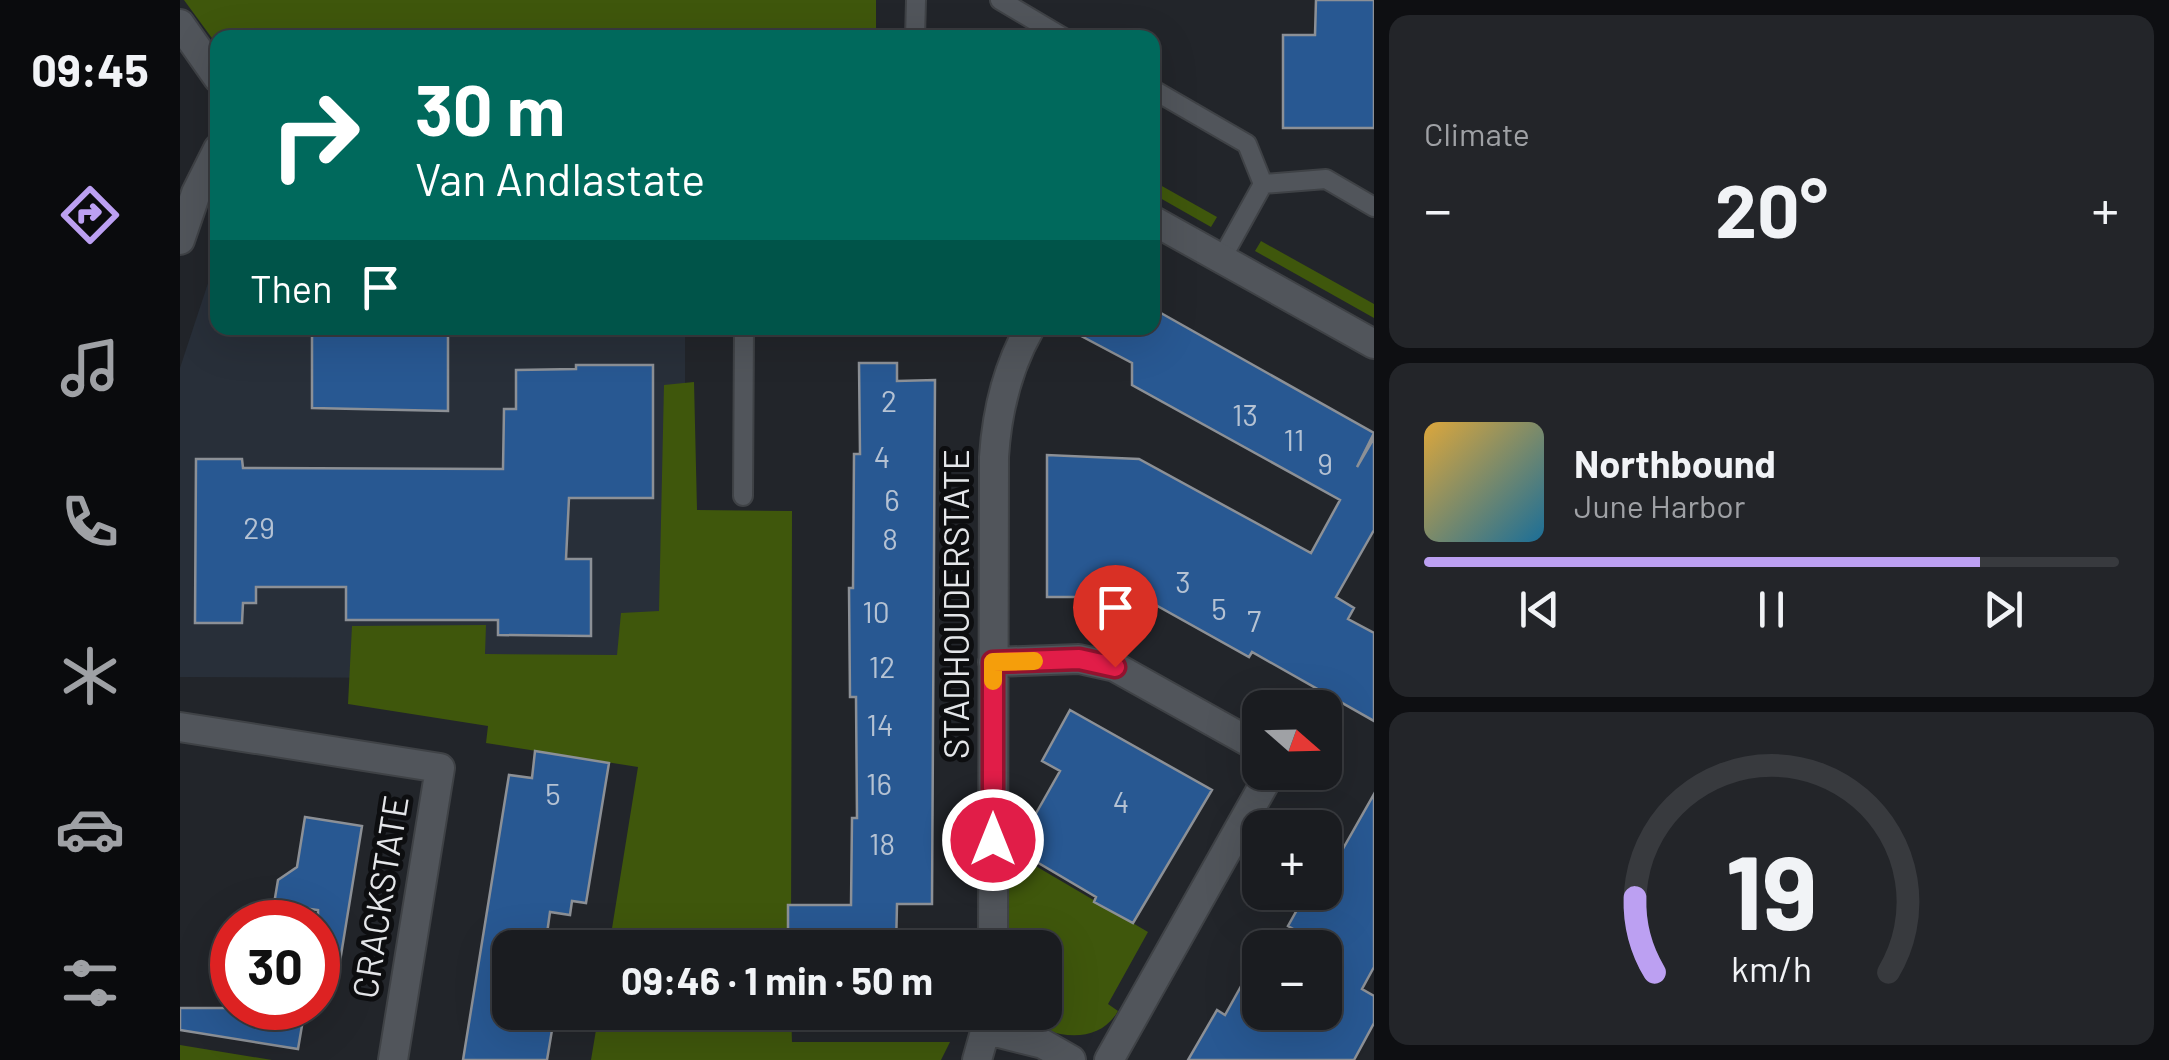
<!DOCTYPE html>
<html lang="en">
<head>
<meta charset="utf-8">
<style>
	:root { --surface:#1a1c20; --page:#232529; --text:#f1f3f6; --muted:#9fa1a5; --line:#383a3e; --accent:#bca0f2 }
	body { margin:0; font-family:Barlow,sans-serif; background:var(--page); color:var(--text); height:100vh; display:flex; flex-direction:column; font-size:38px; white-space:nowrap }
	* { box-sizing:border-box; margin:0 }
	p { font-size:32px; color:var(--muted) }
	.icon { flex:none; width:55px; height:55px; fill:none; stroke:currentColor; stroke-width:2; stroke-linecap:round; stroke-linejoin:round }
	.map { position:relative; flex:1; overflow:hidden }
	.side { display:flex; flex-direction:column; gap:15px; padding:15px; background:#0e0f12; width:795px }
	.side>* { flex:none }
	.banner { position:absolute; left:30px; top:30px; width:950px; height:305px; border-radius:20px; box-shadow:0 10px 40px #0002,0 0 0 2px var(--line); background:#00695c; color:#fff; overflow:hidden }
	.needle { width:65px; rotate:110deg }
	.buttons { position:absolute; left:1062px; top:690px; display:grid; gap:20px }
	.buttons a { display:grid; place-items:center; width:100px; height:100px; border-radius:20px; background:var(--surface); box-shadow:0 10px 40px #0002,0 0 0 2px var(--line); font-size:50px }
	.speed { position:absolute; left:30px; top:900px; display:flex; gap:20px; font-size:50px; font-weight:700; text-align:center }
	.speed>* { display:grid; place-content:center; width:130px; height:130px; border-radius:50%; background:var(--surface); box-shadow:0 10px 40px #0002,0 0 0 2px var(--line); line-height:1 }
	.speed .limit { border:15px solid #d22; background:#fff; color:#111 }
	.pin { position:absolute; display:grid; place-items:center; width:85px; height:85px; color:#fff; margin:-102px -42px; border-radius:50% 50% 50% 0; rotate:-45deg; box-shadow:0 0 10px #0007 }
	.pin .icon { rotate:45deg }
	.me { position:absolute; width:110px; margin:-55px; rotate:0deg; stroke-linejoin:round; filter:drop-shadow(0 0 8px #0008) }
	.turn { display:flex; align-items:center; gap:35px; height:210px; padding:0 40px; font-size:45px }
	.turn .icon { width:130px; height:130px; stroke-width:2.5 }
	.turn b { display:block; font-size:70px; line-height:85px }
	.then { display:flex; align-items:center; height:95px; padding:0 40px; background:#0003; gap:20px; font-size:38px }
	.big { font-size:75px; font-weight:700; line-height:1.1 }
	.side .card { flex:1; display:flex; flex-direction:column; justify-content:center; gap:15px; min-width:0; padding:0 35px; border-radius:20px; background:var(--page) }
	.side .dial { align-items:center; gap:0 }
	.dial svg { height:260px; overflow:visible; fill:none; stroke:var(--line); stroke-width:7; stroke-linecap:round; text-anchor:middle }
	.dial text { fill:var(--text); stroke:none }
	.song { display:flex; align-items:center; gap:30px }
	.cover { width:120px; height:120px; border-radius:15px; background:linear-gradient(135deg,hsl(40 70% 55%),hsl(200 70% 35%)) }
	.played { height:10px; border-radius:5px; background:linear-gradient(90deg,var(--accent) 80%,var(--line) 80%) }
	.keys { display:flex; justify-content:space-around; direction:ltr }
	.heat { display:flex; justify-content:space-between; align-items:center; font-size:55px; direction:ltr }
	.trip { position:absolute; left:312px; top:930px; width:570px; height:100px; border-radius:20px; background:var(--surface); box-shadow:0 10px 40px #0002,0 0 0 2px var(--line); font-weight:700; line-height:100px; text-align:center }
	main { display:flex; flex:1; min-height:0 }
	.menu { display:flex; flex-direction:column; width:180px; justify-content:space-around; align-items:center; background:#0a0b0d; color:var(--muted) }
	.menu .icon { width:70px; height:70px }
	.menu .selected { color:var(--accent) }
	.menu b { font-size:45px; color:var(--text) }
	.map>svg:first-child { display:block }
	.built { fill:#282f39 }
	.green { fill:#3f570c }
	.building { fill:#285892; stroke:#8c9096; stroke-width:2.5 }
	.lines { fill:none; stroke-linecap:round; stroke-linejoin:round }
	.service-casing { stroke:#3f4246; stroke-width:22 }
	.minor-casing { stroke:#3f4246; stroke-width:32 }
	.service { stroke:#51555b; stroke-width:18 }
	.minor { stroke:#51555b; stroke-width:28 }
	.route-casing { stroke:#92132f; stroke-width:25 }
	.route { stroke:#e11d48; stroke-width:18 }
	.slow { stroke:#f59e0b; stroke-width:18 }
	.labels { text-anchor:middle; stroke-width:10; stroke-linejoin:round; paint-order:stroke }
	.number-label { font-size:30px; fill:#b5c2d3 }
	.street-label { font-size:35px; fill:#e4e6e9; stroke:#0d0e10 }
</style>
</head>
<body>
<main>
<nav class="menu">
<b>09:45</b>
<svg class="icon selected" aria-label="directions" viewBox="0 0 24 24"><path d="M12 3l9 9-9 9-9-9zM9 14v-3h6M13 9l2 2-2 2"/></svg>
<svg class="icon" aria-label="music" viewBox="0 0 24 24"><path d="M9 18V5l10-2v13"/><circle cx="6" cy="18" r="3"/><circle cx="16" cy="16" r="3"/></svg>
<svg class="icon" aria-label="phone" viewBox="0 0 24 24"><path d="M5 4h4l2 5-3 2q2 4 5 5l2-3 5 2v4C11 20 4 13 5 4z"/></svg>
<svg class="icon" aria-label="climate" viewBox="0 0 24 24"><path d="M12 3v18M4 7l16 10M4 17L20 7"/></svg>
<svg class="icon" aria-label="car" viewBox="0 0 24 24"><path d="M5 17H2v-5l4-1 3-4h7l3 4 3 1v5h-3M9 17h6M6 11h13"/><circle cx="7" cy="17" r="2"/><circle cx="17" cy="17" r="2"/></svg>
<svg class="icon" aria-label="filters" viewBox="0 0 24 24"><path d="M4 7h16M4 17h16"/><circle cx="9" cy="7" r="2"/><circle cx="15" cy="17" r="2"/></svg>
</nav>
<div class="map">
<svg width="1194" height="1060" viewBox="0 0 1194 1060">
	<rect width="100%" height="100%" fill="#22252a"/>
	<path class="built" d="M37 256 38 328H505V679L0 677V368Z"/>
	<path class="green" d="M4 0H696V33L648 32V38H38L37 45Z
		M973 181 1037 217 1031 227 973 194Z
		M1081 241 1194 304V318L1075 251Z
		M514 382 517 510 612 511 611 947H429L458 767 306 743 308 726 168 704 172 626 306 625 305 654 437 655 441 613 479 611 484 385Z
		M829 857 842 858 968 932 928 1004 938 1011C917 1048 866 1038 838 1013L865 1012V948H829Z
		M419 1012 611 1013 612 1042H770L761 1060H411Z
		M0 1045 92 1060H0Z"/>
	<path class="building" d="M1136 0H1194V128H1103V35H1135Z
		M972 308 1194 433 1177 467 1194 438V530L1156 597 1174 608 1168 619 1194 633V721L1072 652 1069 657 972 603H906V597H867V455L959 459 1131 553 1160 500 952 385V363L886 328H972Z
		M132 328H268V411L132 408Z
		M679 363H717V381L755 380 752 904H717L716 948H608V905H671L672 818H677L676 697H670L669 588H673L674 454H680Z
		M396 365H473V498H389L386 559H411V636L318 635V620H166V587H76V603H63L62 623H15L16 459H62L63 468 323 469 324 409H336V370L396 369Z
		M890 710 1032 790 953 923 914 902 916 897 845 855 846 831 880 771 862 761Z
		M355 751 429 763 406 903 392 901 390 915 370 912 365 948H330V1012H375L367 1060H283L329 775 352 778Z
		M1194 794V967L1182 989 1194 996V1023L1174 1060H1008L1037 1010 1045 1015 1080 952V1012H1145V947L1108 926 1127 892H1145V864L1152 868Z
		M125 817 182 826 156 986 138 985V910L94 904 98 880 117 867Z
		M0 1008H125L118 1049 0 1030Z"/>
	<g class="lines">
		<defs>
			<path id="service" d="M820 0 884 38
				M735 38 736 0
				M972 89 1067 144 1083 184
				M1083 184 1146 179 1194 207
				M1042 258 1083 184
				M563 496 564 328"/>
			<path id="minor" d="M0 24 38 78
				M972 220 1194 344
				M0 240 16 193 38 149
				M813 662 899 659 935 667 1080 748
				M0 727 260 768 213 1060
				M813 948 814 457C817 410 827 368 850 328
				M807 1030 863 1044 891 1060
				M797 1060 810 1014
				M929 1060 1091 772"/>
		</defs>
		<use href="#service" class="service-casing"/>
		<use href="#minor" class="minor-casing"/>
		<use href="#service" class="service"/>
		<use href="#minor" class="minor"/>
	</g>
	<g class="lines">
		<defs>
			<path id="route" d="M813 840V662L899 659 935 667"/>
		</defs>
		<use href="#route" class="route-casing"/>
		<use href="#route" class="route"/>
		<path class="slow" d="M813 681V662L854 661"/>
	</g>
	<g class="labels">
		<g class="number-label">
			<text x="709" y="412">2</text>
			<text x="1065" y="426">13</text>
			<text x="1114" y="451">11</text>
			<text x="702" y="468">4</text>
			<text x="1145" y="475">9</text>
			<text x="712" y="511">6</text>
			<text x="79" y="539">29</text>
			<text x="710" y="550">8</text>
			<text x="1003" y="593">3</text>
			<text x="1039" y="620">5</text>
			<text x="696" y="623">10</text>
			<text x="1074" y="632">7</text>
			<text x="702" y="678">12</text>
			<text x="700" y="736">14</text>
			<text x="699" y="795">16</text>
			<text x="373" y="805">5</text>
			<text x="941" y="813">4</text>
			<text x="702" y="855">18</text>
		</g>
		<g class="street-label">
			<text transform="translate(777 604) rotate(-90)" y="12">STADHOUDERSTATE</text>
			<text transform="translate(201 897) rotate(-81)" y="12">CRACKSTATE</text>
		</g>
	</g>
</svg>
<div class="buttons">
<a><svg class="needle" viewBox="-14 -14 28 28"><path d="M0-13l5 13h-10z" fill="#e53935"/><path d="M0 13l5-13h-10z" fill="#9fa1a5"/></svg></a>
<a>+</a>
<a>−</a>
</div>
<div class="speed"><div class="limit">30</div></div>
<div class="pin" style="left:935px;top:667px;background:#d93025"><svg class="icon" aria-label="arrive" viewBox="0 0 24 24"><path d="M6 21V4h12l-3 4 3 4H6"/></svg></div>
<svg class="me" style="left:813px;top:840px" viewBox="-20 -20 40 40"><circle r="17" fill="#e11d48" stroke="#fff" stroke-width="3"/><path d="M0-11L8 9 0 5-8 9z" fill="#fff"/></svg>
<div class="trip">09:46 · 1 min · 50 m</div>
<div class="banner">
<div class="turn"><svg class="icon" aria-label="right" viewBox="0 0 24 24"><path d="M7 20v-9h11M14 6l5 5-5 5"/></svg><div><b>30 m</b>Van Andlastate</div></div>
<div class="then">Then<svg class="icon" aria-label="arrive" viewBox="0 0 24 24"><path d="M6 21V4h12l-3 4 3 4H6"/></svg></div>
</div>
</div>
<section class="side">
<div class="card"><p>Climate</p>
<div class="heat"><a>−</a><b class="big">20°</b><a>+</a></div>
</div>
<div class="card">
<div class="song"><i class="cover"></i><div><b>Northbound</b><p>June Harbor</p></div></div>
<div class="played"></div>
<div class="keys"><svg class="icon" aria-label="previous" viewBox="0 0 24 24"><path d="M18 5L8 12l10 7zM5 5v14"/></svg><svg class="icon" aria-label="pause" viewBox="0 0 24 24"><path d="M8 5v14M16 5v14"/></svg><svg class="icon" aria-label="next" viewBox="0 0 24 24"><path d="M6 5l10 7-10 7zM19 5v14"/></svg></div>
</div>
<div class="card dial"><svg viewBox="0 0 100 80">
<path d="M14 69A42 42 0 1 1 86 69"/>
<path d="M14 69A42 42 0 0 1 8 46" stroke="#bca0f2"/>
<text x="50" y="56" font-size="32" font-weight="700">19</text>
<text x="50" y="72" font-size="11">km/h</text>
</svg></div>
</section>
</main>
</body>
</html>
